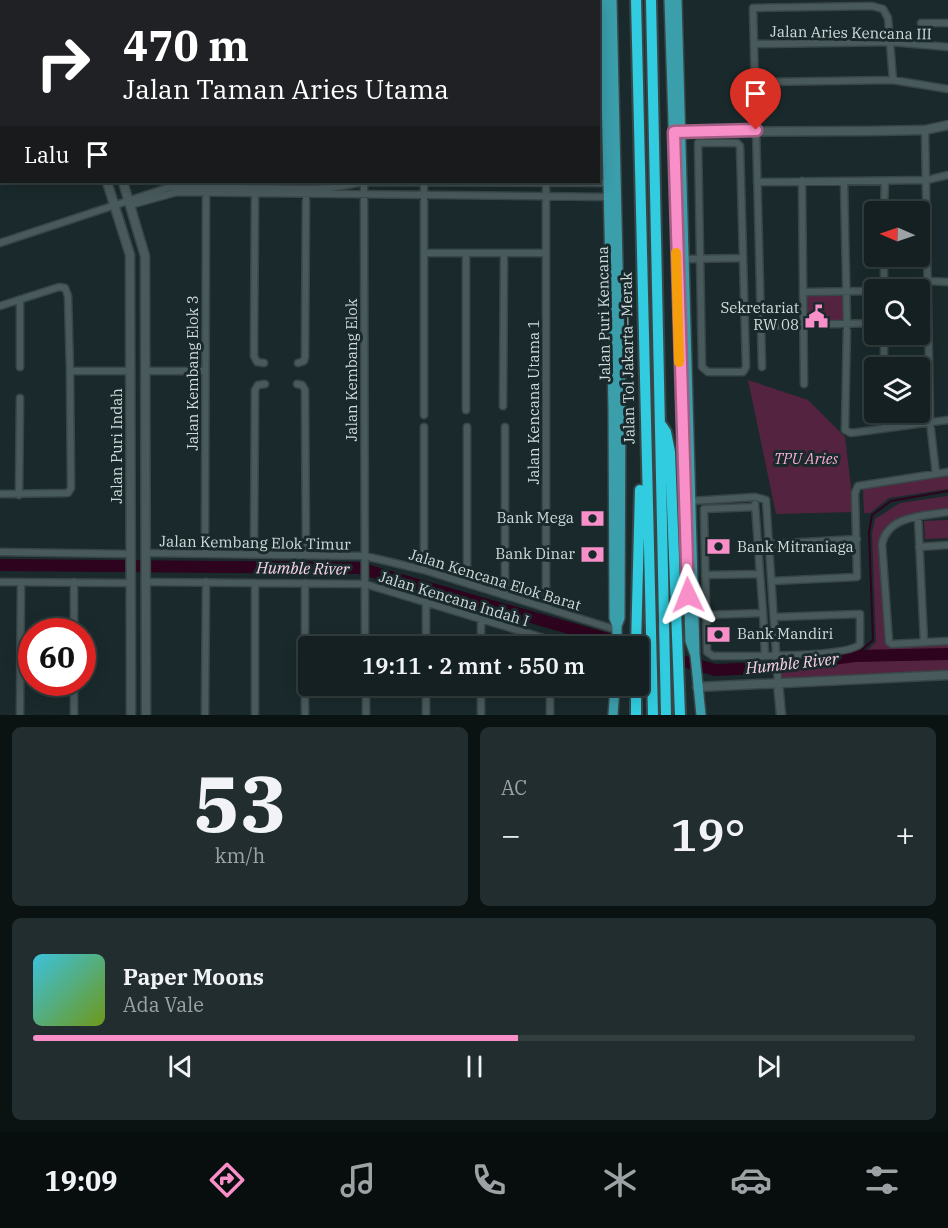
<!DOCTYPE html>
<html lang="id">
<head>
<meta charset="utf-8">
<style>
	:root { --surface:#142021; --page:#212d2e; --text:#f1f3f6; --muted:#9da3a5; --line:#333e3f; --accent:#f98fc8 }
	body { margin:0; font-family:"IBM Plex Serif",serif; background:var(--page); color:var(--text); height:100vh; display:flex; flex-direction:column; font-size:22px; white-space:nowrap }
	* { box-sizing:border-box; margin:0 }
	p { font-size:20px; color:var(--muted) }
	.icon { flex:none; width:33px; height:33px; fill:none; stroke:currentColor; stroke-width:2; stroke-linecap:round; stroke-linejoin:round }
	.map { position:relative; height:715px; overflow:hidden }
	.drawer { display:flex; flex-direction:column; gap:12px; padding:12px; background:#0b1212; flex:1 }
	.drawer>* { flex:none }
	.top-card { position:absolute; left:0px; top:0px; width:600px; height:183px; box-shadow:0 3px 15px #0003,0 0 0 2px var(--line); background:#202124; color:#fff; overflow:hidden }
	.needle { width:39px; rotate:272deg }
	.buttons { position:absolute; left:864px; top:201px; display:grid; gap:12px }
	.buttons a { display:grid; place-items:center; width:66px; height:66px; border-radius:6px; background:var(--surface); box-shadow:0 3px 15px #0003,0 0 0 2px var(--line); font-size:30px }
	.speed { position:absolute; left:18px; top:618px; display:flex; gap:12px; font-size:30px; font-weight:700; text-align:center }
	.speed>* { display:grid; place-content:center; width:78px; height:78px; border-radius:50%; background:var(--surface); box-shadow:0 3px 15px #0003,0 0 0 2px var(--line); line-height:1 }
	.speed .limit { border:9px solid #d22; background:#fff; color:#111 }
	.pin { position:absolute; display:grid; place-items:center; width:51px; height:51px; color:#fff; margin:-62px -26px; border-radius:50% 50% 50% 0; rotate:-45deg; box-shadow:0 0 6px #0007 }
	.pin .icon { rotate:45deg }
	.me { position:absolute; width:66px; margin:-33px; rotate:358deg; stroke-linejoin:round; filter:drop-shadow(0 0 4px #0008) }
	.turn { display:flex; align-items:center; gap:21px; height:126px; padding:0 24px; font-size:27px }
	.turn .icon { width:78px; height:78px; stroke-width:2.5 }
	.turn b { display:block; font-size:42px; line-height:51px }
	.then { display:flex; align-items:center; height:57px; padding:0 24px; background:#0003; gap:12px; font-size:22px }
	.big { font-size:45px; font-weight:600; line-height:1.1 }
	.drawer .tile { flex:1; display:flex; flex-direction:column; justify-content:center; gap:9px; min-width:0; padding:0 21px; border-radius:9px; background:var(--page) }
	.drawer .dial { align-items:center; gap:0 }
	.dial b { font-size:78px; line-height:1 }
	.song { display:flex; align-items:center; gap:18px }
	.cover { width:72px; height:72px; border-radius:9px; background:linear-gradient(135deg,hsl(190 70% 55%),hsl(80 70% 35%)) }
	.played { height:6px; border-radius:3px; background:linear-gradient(90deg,var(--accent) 55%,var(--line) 55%) }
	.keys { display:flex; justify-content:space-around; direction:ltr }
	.heat { display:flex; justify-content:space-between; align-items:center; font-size:33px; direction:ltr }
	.drawer .tiles { flex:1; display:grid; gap:12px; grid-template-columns:1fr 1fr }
	.tile:last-child { grid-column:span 2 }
	.trip { position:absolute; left:298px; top:636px; width:351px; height:60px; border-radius:6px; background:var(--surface); box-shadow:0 3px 15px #0003,0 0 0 2px var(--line); font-weight:600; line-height:60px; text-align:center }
	.tab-bar { display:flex; height:96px; justify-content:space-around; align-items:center; background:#080d0d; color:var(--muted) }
	.tab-bar .icon { width:42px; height:42px }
	.tab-bar .on { color:var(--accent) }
	.tab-bar b { font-size:27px; color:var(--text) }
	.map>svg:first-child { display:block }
	.green { fill:#54233f }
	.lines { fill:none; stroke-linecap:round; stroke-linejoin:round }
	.stream { stroke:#2d031d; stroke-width:2 }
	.river { stroke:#2d031d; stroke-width:12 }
	.street-casing { stroke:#394648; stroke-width:9 }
	.secondary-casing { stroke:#394648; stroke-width:11 }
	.primary-casing { stroke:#394648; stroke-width:12 }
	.highway-casing { stroke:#394648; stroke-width:14 }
	.street { stroke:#495a5c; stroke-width:6 }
	.secondary { stroke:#495a5c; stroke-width:8 }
	.primary { stroke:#3b9eab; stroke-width:9 }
	.highway { stroke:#31ccdf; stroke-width:10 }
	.route-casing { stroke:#a25d82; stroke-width:15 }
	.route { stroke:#f98fc8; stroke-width:10 }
	.slow { stroke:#f59e0b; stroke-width:10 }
	.labels { text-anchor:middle; stroke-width:6; stroke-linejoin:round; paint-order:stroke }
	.street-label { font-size:15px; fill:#d1dbdc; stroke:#1a2a2c }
	.poi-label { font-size:15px; fill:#d1dbdc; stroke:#1a2a2c; text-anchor:end }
	.park-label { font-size:15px; font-style:italic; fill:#faafd5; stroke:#1a2a2c }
	.water-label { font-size:16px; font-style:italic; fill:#fcd5e8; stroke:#1a2a2c }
</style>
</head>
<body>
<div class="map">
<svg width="948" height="715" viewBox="0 0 948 715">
	<rect width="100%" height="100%" fill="#1a2a2c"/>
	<path class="green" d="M807 293H844V320L808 322Z
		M748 380 808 400 845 437 854 512 776 514Z
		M948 475V489L889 498 870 513H864L863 488Z
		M948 496V510L899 518 886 530 881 547 886 646 948 644V651L864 654 876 642 872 533 875 519 900 503Z
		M948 520V538L925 539 924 521Z
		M948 655V671L782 680 780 669 857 659Z"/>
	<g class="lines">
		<path class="stream" d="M855 656 873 640 869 532 872 515 891 501 948 491"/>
		<path class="river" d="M0 565 359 568 632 646
			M639 649 715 670 764 668 855 656 948 654"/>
		<defs>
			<path id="street" d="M129 0V2
				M178 0V2
				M248 0 249 2
				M317 0 318 2
				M384 0 385 2
				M427 0V2
				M469 0 470 2
				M526 0V2
				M474 2 479 0
				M921 23H948
				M0 24 2 28
				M0 41H2
				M754 44 891 42 948 47
				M0 78H2
				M755 82 893 80 948 89
				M0 118 2 117
				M925 130 930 422 936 474
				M698 143H737L740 146 746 367 743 372H708L702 367Z
				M0 158H2
				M802 181 804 384
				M844 181 847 324 845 430 851 433 948 420
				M364 182 365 646
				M757 182 927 180 948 175
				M255 191 254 356 257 362 264 363
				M130 205 177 192 610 197
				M884 212 885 181
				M0 243 170 187 309 189 330 188 364 182 611 183
				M425 253H546
				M683 259 742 258
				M929 281 948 282
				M884 290V256
				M803 292 874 291
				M0 306 59 287 65 288 68 296 70 371
				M761 326 874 323
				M884 334V368
				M298 363 304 361 305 357 306 194
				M20 367V300
				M762 367 753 8 872 6 883 9 888 18 893 80
				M146 371H205
				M297 384 302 385 305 390 306 555
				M503 406 504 253
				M466 410V253
				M885 412V427
				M424 415V182
				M0 494 68 493 71 488 70 371H131
				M19 495 20 398
				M690 501 755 497 766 500 778 683
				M755 507 704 509 707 652 713 656C737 656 847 658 860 644V614L775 617
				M948 512C924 516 888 515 882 544L889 642 892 644 948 641
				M918 517 924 642
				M769 544 857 539
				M919 547 948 545
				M0 552 130 554
				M146 553 365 556 424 570 617 630
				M205 554 206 193
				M254 554 255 390 258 385 265 384
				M424 570V427
				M705 575 760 574 755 504
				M772 581 857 577 855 493 858 486 948 472
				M0 582 130 583
				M74 582V632
				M146 582 365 584 570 646
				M467 583V427
				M505 595V427
				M426 602V646
				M546 608V182
				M763 613 765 656
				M706 615 763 613 760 574
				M481 646V619
				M74 682V715
				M366 686V715
				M20 715 21 582
				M205 715 206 582
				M255 715V583
				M305 715V583
				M426 715V686
				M481 715V686
				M550 715V686"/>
			<path id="secondary" d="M48 0 49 2
				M65 0 66 2
				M676 132 870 131 925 130 948 125
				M107 182 130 255 131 715
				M123 182 145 256 146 715
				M778 683 781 715
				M697 687 948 675"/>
			<path id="primary" d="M604 0 613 408 614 618 617 626
				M612 0 621 394 620 618 617 626V646
				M669 0 690 641 695 655
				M677 0 695 655 701 715
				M613 715 615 686"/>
			<path id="highway" d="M636 0 653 715
				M651 0 666 715
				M662 426 666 432 670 452 680 715
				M636 646 640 490
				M636 715V686"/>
		</defs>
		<use href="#street" class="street-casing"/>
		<use href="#secondary" class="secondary-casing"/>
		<use href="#primary" class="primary-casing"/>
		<use href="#highway" class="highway-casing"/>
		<use href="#street" class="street"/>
		<use href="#secondary" class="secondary"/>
		<use href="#primary" class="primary"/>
		<use href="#highway" class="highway"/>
	</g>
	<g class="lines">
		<defs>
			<path id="route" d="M688 595 674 132 756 130"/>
		</defs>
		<use href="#route" class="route-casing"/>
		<use href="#route" class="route"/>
		<path class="slow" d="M676 253 679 362"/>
	</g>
	<defs>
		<symbol id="civic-bare" viewBox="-9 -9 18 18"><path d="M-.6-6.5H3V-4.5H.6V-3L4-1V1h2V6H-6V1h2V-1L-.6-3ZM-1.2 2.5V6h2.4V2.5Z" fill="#f98fc8" stroke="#1a2a2c" stroke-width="2.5" paint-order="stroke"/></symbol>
		<symbol id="bank-bare" viewBox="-9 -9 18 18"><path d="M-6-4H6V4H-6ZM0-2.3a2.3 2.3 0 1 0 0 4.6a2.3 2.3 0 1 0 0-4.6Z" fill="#f98fc8" stroke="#1a2a2c" stroke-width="2.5" paint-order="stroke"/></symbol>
	</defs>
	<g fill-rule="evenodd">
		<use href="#civic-bare" x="800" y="300" width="33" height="33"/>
		<use href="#bank-bare" x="576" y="502" width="33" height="33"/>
		<use href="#bank-bare" x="702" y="530" width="33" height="33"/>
		<use href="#bank-bare" x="576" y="538" width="33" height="33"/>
		<use href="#bank-bare" x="702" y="618" width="33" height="33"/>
	</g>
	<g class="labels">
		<g class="street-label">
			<text transform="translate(851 33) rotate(1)" y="5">Jalan Aries Kencana III</text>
			<text transform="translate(604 314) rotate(-91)" y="5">Jalan Puri Kencana</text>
			<text transform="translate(628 358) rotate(-91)" y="5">Jalan Tol Jakarta–Merak</text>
			<text transform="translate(352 370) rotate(-90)" y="5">Jalan Kembang Elok</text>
			<text transform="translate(193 373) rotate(-90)" y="5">Jalan Kembang Elok 3</text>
			<text transform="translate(534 402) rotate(-90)" y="5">Jalan Kencana Utama 1</text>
			<text transform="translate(117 446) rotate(-90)" y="5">Jalan Puri Indah</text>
			<text transform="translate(255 543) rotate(1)" y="5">Jalan Kembang Elok Timur</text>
			<text transform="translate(495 580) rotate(17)" y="5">Jalan Kencana Elok Barat</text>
			<text transform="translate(454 599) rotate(17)" y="5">Jalan Kencana Indah I</text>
		</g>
		<g class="poi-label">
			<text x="799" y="313">Sekretariat<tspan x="799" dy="17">RW 08</tspan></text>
			<text x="574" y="523">Bank Mega</text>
			<text x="737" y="552" text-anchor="start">Bank Mitraniaga</text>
			<text x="575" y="559">Bank Dinar</text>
			<text x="737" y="639" text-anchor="start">Bank Mandiri</text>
		</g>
		<g class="park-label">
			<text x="806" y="464">TPU Aries</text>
		</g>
		<g class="water-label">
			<text transform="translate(303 568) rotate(1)" y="6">Humble River</text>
			<text transform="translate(792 663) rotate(-6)" y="6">Humble River</text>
		</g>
	</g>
</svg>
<div class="buttons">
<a><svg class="needle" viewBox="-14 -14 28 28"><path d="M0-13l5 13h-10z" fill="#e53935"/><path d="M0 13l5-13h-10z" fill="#9da3a5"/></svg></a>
<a><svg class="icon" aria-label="search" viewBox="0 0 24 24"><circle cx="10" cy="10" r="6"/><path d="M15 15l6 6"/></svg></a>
<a><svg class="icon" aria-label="layers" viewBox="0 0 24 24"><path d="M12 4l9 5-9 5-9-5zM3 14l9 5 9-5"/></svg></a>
</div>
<div class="speed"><div class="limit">60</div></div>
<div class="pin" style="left:756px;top:130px;background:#d93025"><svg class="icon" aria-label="arrive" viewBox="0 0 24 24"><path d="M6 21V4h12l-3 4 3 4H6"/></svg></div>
<svg class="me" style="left:688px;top:595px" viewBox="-20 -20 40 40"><path d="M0-17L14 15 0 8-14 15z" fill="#f98fc8" stroke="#fff" stroke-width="4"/></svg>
<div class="trip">19:11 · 2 mnt · 550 m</div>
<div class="top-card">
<div class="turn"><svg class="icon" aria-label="right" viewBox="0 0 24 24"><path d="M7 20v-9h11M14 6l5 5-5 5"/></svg><div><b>470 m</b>Jalan Taman Aries Utama</div></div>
<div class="then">Lalu<svg class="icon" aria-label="arrive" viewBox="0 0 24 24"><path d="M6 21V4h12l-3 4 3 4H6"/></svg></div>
</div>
</div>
<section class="drawer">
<div class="tiles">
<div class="tile dial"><b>53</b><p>km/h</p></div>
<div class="tile"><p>AC</p>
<div class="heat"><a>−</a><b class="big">19°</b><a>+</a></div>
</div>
<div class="tile">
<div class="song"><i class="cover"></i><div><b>Paper Moons</b><p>Ada Vale</p></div></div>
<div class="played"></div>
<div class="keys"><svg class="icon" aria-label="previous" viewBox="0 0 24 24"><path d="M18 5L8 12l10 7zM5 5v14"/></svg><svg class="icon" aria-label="pause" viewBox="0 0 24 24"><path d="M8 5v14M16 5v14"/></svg><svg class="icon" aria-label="next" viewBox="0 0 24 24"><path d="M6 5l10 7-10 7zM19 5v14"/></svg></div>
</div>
</div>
</section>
<nav class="tab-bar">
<b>19:09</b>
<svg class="icon on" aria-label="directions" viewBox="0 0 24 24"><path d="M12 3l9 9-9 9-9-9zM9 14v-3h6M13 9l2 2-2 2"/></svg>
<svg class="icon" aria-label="music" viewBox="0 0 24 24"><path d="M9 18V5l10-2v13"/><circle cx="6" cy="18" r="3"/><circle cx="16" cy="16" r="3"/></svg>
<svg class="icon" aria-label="phone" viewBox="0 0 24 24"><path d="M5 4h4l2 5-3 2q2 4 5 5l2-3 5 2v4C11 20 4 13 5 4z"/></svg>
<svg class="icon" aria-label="climate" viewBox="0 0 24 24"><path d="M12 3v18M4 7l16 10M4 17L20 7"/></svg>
<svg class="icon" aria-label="car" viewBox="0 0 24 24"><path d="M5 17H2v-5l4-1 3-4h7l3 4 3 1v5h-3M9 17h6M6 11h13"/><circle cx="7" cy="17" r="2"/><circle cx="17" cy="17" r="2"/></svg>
<svg class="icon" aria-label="filters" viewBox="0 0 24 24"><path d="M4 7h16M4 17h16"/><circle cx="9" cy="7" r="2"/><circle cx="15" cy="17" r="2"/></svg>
</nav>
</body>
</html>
